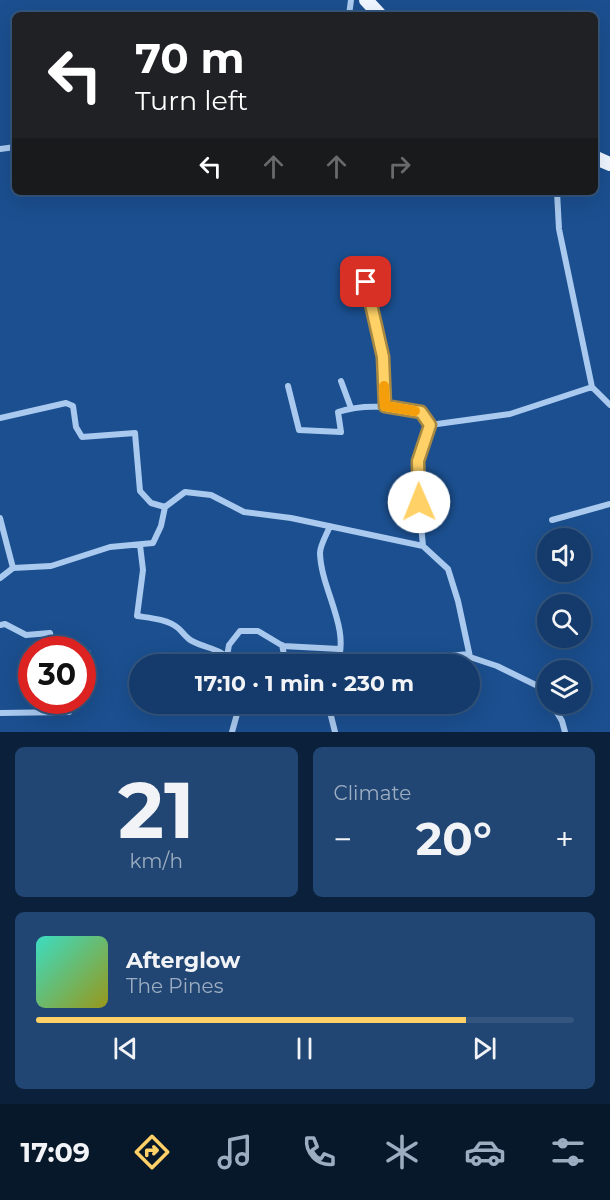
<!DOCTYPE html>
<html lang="en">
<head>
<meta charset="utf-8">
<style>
	:root { --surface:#143b6b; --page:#214673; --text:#f1f3f6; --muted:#9dadc1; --line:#33557e; --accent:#ffd166 }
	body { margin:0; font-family:Montserrat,sans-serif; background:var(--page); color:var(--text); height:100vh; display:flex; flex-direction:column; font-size:22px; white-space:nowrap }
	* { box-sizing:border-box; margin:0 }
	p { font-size:20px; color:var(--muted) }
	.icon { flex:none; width:33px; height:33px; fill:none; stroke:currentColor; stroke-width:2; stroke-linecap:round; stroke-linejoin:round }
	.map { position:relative; height:732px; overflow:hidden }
	.drawer { display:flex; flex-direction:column; gap:15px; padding:15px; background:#0b203b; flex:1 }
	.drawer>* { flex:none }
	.banner { position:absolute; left:12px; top:12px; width:586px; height:183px; border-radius:9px; box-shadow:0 6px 24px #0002,0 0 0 2px var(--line); background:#202124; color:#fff; overflow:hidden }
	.buttons { position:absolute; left:537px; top:528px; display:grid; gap:12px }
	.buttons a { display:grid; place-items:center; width:54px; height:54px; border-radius:50%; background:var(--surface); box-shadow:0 6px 24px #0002,0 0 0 2px var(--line); font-size:30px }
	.speed { position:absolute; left:18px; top:636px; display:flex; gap:12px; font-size:30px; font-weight:700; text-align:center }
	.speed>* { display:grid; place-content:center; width:78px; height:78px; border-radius:50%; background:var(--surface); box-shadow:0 6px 24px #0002,0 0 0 2px var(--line); line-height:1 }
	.speed .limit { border:9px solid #d22; background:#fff; color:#111 }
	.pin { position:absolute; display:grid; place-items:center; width:51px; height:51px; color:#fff; margin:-26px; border-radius:12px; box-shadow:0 3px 9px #0006 }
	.me { position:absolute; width:66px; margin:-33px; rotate:359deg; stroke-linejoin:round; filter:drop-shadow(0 0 4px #0008) }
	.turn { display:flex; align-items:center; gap:21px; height:126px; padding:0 24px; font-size:27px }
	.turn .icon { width:78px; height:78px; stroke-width:2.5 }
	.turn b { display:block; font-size:42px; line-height:51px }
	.lanes { display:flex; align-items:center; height:57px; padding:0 24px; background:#0003; justify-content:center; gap:30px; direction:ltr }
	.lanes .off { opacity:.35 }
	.big { font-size:45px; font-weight:700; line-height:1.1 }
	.drawer .tile { flex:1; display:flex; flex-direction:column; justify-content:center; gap:9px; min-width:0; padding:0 21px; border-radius:9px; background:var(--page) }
	.drawer .dial { align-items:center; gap:0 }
	.dial b { font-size:78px; line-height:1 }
	.song { display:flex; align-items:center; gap:18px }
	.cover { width:72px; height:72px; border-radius:9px; background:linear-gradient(135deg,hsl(170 70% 55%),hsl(60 70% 35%)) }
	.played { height:6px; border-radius:3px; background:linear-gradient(90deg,var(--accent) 80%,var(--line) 80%) }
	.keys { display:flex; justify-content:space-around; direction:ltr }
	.heat { display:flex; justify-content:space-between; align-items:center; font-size:33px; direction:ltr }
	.drawer .tiles { flex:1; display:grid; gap:15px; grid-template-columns:1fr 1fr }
	.tile:last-child { grid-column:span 2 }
	.trip { position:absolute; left:129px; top:654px; width:351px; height:60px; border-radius:30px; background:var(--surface); box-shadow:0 6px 24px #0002,0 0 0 2px var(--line); font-weight:700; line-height:60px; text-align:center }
	.menu { display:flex; height:96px; justify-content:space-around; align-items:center; background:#08182b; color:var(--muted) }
	.menu .icon { width:42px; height:42px }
	.menu .active { color:var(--accent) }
	.menu b { font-size:27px; color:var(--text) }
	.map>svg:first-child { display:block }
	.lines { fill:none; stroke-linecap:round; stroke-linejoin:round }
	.minor { stroke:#a9c9ee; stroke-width:6 }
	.primary { stroke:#f0f6ff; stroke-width:14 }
	.route-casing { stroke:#a68842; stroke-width:15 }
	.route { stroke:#ffd166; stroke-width:10 }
	.slow { stroke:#f59e0b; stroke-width:10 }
</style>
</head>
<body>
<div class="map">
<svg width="610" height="732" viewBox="0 0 610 732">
	<rect width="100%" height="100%" fill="#1b4f8f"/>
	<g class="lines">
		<path class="minor" d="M349 15 351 0
			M0 149 15 147
			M366 282 383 357 385 406
			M341 381 351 408
			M288 386 299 430 341 432 338 412C365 403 393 407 421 412L430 425
			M592 387 610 405
			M0 418 66 403 73 406 76 427 82 437 135 433 140 491 151 503 165 507
			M0 518 13 568 0 578
			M552 520 610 504
			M330 526C327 534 320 545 320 553 321 590 351 628 337 664
			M140 545 143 570 137 616C150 618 167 619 178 628 183 632 186 638 192 641 209 650 221 647 232 664
			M13 568 51 566 110 547 153 543 161 526 165 507 185 492 211 495 244 512 291 518 423 546
			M0 625 5 624 26 635 50 633 54 650
			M282 645 286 664
			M82 654 88 653
			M227 656 229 645 240 631H258L283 646 339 649
			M396 661 469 654
			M548 697 542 688 497 666 470 657 458 601 448 569 423 546 419 502 418 461 430 425 510 414 592 387 559 229 557 192
			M243 704 247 707 258 704
			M328 704 335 732
			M552 704 562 721 565 732
			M0 713 69 712
			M232 732 237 714 244 704"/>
		<path class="primary" d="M366 0 380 15
			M596 158 610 164"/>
	</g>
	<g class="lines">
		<defs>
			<path id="route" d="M366 282 383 357 385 406 421 412 430 425 418 461 419 502"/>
		</defs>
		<use href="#route" class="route-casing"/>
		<use href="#route" class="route"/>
		<path class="slow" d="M384 386 385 406 415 411"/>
	</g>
</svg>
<div class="buttons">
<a><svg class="icon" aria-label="sound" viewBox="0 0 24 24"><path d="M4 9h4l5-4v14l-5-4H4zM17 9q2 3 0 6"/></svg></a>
<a><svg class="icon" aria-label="search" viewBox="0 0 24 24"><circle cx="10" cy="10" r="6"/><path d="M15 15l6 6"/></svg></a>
<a><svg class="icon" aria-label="layers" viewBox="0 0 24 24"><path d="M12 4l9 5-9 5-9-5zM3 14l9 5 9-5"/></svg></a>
</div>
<div class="speed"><div class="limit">30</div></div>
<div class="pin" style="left:366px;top:282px;background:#d93025"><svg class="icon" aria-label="arrive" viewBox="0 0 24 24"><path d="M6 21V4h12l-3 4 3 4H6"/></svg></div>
<svg class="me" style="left:419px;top:502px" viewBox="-20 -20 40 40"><circle r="19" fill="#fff"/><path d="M0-13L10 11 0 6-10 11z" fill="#ffd166"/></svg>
<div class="trip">17:10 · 1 min · 230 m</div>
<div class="banner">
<div class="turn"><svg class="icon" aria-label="left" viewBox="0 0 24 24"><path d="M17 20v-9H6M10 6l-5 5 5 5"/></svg><div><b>70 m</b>Turn left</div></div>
<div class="lanes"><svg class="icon" aria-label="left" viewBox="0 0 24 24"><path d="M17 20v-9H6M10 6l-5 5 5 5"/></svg><svg class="icon off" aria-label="ahead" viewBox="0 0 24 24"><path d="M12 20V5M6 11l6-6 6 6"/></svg><svg class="icon off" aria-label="ahead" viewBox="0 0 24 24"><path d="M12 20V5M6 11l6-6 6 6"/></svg><svg class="icon off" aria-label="right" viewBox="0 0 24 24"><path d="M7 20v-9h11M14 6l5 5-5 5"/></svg></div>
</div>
</div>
<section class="drawer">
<div class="tiles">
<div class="tile dial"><b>21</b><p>km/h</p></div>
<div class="tile"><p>Climate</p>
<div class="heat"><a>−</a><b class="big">20°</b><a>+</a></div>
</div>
<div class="tile">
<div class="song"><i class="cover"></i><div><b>Afterglow</b><p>The Pines</p></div></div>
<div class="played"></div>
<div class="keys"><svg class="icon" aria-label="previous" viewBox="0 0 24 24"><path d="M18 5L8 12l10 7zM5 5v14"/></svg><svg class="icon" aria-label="pause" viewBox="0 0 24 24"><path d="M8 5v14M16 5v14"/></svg><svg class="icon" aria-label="next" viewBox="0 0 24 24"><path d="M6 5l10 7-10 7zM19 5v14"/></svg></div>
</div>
</div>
</section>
<nav class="menu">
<b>17:09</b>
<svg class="icon active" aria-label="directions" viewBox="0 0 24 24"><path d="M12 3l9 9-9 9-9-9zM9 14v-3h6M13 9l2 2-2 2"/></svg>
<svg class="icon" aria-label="music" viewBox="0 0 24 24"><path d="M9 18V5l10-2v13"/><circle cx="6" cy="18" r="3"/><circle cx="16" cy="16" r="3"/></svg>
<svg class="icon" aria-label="phone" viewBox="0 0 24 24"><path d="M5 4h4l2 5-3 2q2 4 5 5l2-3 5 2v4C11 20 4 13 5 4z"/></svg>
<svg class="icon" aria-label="climate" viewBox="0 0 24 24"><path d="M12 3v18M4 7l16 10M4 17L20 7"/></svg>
<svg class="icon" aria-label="car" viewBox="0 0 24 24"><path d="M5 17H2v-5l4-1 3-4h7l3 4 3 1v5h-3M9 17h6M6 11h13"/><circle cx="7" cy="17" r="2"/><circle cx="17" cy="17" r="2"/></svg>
<svg class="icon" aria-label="filters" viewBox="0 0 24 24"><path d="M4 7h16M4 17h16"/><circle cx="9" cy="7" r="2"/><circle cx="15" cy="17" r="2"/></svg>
</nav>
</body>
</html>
